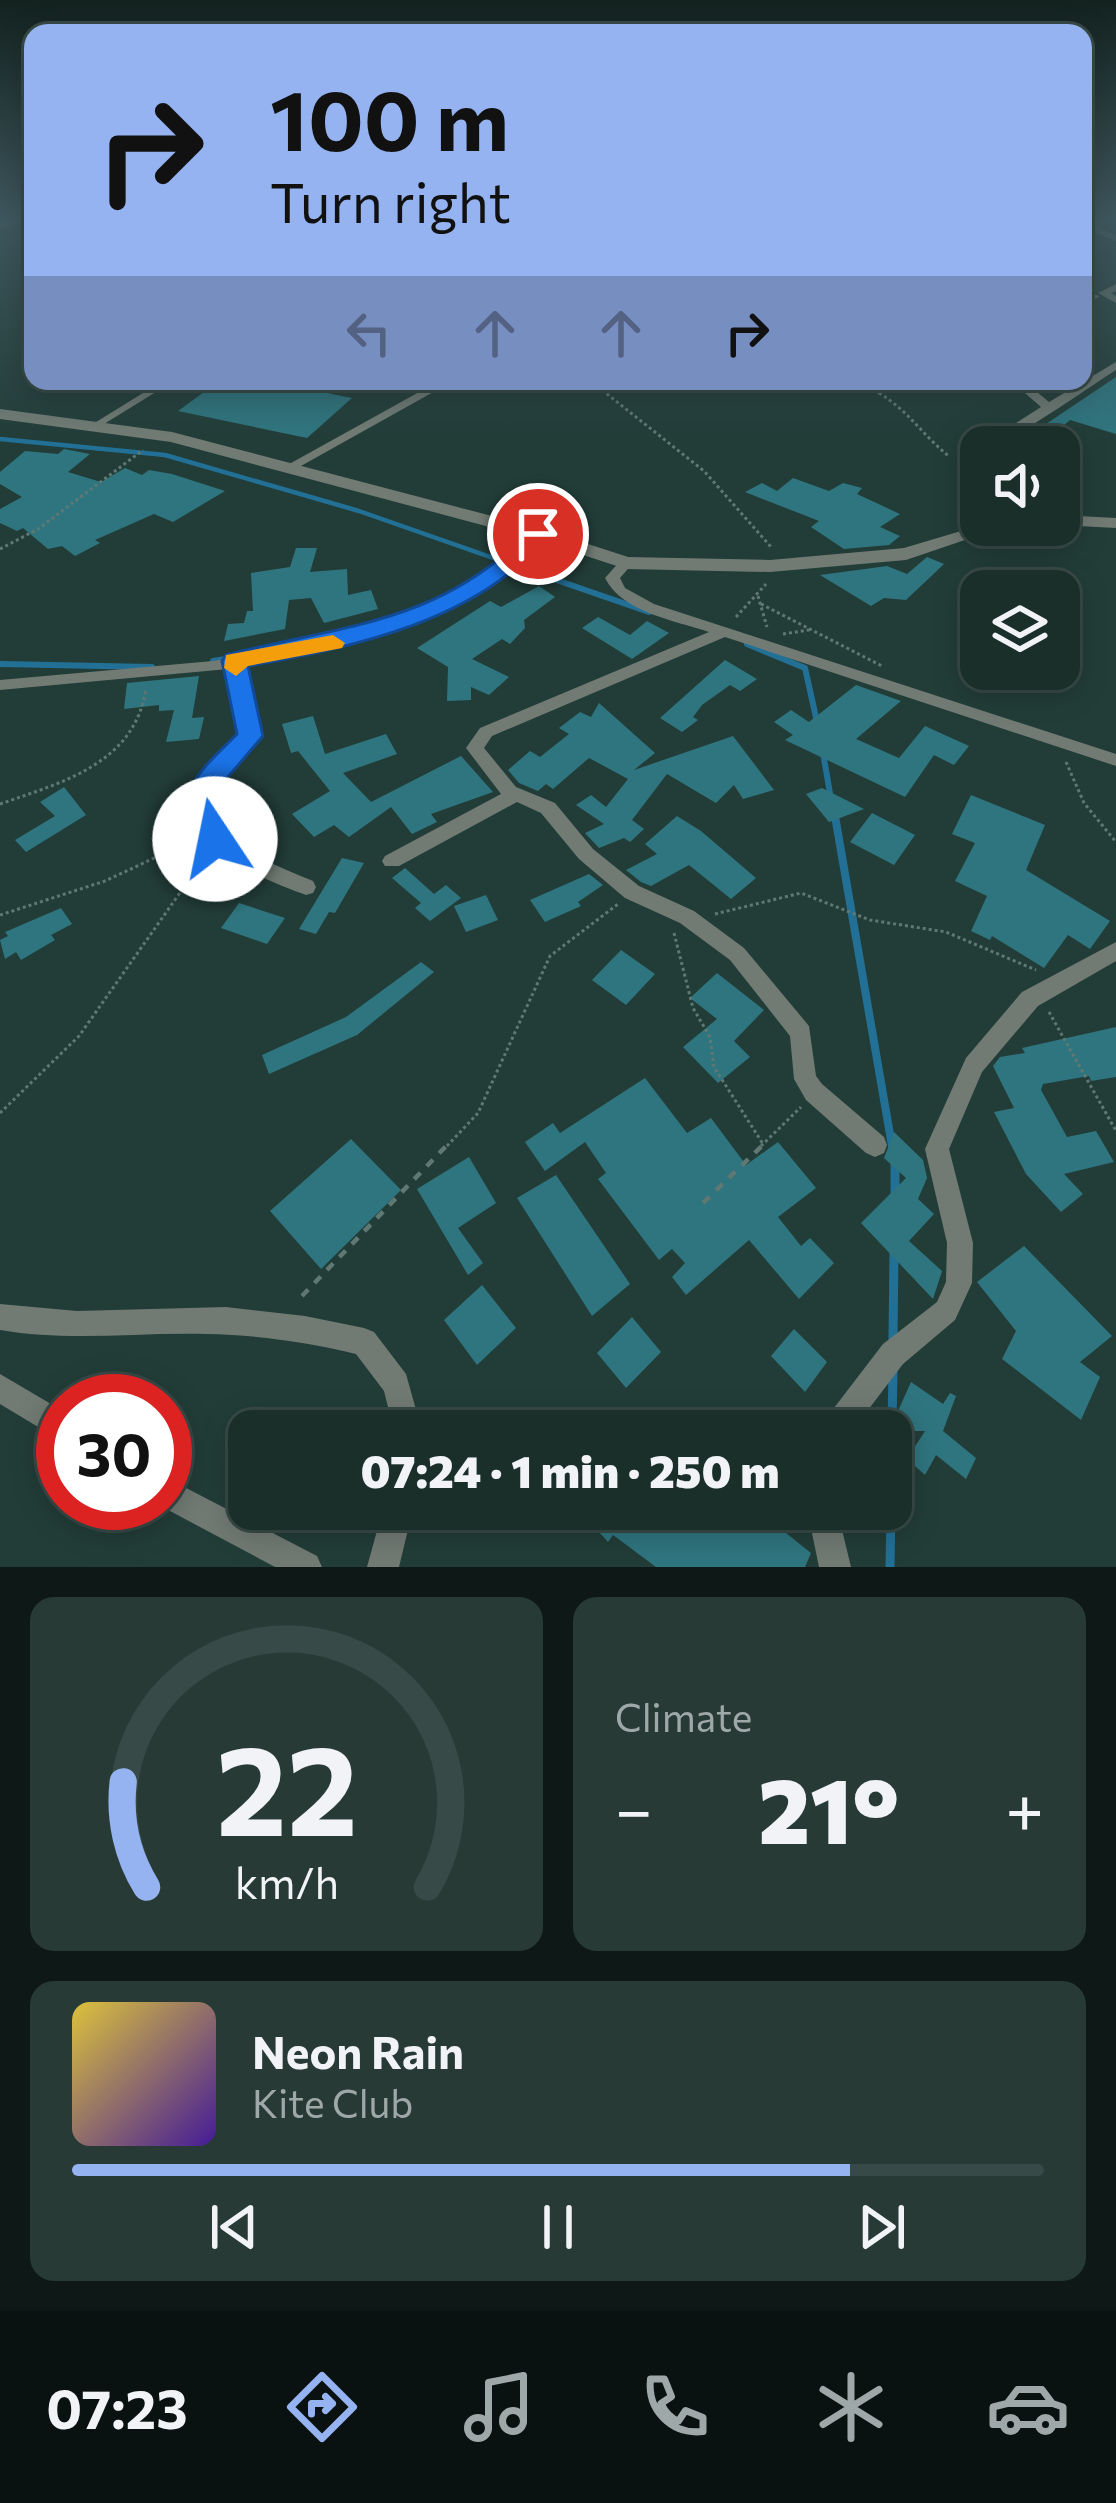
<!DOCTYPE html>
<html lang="en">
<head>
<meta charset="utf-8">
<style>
	:root { --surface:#1a2e2a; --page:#273a36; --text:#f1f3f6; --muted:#9fa8a8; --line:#384a47; --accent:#95b2f1 }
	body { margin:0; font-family:Commissioner,sans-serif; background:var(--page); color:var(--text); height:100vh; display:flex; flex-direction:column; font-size:45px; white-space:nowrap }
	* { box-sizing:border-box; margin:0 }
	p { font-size:39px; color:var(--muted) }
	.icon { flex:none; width:66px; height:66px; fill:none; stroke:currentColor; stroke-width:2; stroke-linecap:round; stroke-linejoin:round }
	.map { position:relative; height:1567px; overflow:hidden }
	.side { display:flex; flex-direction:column; gap:30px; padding:30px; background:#0e1917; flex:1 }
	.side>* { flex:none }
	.guide { position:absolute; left:24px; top:24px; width:1068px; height:366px; border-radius:24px; box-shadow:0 6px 30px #0003,0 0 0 3px var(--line); background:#95b2f1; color:#111; overflow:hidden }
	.fabs { position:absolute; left:960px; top:426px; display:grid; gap:24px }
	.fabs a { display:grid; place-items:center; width:120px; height:120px; border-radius:24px; background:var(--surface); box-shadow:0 6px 30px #0003,0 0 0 3px var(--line); font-size:60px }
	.speed { position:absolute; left:36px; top:1374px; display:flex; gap:24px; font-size:60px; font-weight:700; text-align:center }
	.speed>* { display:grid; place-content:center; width:156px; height:156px; border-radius:50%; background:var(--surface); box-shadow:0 6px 30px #0003,0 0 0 3px var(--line); line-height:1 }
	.speed .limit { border:18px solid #d22; background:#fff; color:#111 }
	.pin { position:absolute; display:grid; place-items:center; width:102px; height:102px; color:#fff; margin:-51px; border:6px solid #fff; border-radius:50%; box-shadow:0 3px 12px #0007 }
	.me { position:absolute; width:132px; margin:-66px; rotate:349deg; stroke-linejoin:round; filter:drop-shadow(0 0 9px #0008) }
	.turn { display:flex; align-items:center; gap:42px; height:252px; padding:0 48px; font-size:54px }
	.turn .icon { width:156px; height:156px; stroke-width:2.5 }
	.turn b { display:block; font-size:84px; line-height:102px }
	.lanes { display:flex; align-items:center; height:114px; padding:0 48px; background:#0003; justify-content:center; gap:60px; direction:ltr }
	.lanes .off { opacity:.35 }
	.big { font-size:90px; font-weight:800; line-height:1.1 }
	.side .tile { flex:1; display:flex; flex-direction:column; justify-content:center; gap:18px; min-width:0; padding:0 42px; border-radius:24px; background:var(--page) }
	.side .dial { align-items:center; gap:0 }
	.dial svg { height:312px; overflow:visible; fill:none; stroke:var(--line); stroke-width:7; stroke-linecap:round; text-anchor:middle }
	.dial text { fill:var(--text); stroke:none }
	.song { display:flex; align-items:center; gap:36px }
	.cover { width:144px; height:144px; border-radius:18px; background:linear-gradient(135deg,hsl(50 70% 55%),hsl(260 70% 35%)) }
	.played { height:12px; border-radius:6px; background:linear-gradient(90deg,var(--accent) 80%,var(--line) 80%) }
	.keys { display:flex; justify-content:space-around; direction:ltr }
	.heat { display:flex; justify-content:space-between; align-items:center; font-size:66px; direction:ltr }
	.side .tiles { flex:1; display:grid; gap:30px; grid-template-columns:1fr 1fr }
	.tile:last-child { grid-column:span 2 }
	.trip { position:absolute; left:228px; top:1410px; width:684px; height:120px; border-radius:24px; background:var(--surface); box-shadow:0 6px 30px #0003,0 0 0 3px var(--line); font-weight:800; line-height:120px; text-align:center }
	.menu { display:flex; height:192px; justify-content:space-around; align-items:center; background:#0a1211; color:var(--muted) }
	.menu .icon { width:84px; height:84px }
	.menu .selected { color:var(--accent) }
	.menu b { font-size:54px; color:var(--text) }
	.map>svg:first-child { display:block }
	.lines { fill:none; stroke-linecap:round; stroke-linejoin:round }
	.stream-far3 { stroke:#227096; stroke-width:4.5 }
	.stream-far2 { stroke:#227096; stroke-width:6 }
	.stream-far1 { stroke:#227096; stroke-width:8 }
	.stream { stroke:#227096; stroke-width:9 }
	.building { fill:#2f757f }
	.path-far1 { stroke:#607873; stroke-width:3; stroke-dasharray:3 3; stroke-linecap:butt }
	.path { stroke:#607873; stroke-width:4.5; stroke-dasharray:9 9; stroke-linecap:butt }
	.service { stroke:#717b74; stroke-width:6 }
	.minor { fill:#717b74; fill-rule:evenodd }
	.tertiary { fill:#717b74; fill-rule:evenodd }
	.route { fill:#1a73e8; stroke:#114b97; stroke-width:3 }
	.slow { fill:#f59e0b }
</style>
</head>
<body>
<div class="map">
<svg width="1116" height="1567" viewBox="0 0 1116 1567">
	<rect width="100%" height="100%" fill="#223d38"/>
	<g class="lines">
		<path class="stream-far3" d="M0 439 165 455 359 511 519 567"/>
		<path class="stream-far2" d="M510 564 649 612
			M747 644 805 668 817 722
			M213 661 301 647
			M0 664 152 667
			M823 753 831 799
			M834 812 835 819"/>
		<path class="stream-far1" d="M835 816 892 1146"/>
		<path class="stream" d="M895 1160V1195
			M893 1339 894 1250
			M891 1480 893 1370
			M890 1567 891 1509"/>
	</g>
	<path class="building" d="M1116 377V434L1070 420 1042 444 1031 434Z
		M219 381H320L307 389 352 398 307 438 178 411Z
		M64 449 90 454 68 472 101 482 125 468 142 475 149 470 172 474 225 491 173 522 154 514 95 540 100 543 75 556 62 546 48 549 23 528 17 531 0 523V509L22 497 0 484V472L25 451 58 454Z
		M793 478 829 491 843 483 862 488 857 494 900 514 880 527 900 536 889 545 844 549 811 527 819 521 745 492 762 483 777 491Z
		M296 548H317L310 572 347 569 348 595 371 590 378 609 324 623 311 598 289 600 285 629 224 641 228 624 244 623 247 611H253L251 573 290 567Z
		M927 557 944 564 906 600 884 598 871 606 820 575 887 566 907 574Z
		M539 586 555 597 524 620 525 628 510 644 502 639 472 659 509 677 489 695 471 687V700L447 701 448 667 417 648 490 601 501 607Z
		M598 617 630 635 647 621 669 633 632 659 582 628Z
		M725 660 757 679 740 691 730 685 702 705 693 717 698 720 682 732 660 718Z
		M199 676 192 718 204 717 199 739 166 742 174 710 159 711V705L124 709 127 683Z
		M856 685 901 701 856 739 899 758 925 726 969 746 954 765 934 755 905 797 785 740 793 735 774 722 791 710 809 722Z
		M599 703 655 753 634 770 733 736 774 790 743 799 734 785 716 803 667 774 632 820 644 829 630 842 624 838 599 848 585 833 604 824 576 805 591 795 606 807 628 779 589 758 553 789 546 784 538 791 519 783 508 770 530 751 540 757 569 734 559 728 580 712 591 717Z
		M313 716 325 754 386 734 397 754 343 773 371 802 461 756 493 792 431 814 437 822 412 834 391 807 349 837 334 825 314 837 292 814 330 791 298 751 291 753 282 724Z
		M64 787 86 815 26 852 15 840 55 816 40 802Z
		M822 788 864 809 829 822 806 794Z
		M971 795 1045 825 1026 870 1110 921 1090 949 1068 935 1044 968 992 936 990 940 971 931 987 896 955 881 975 843 952 834Z
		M872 813 915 835 894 865 850 842Z
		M677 816 701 831 756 878 731 899 689 865 651 886 641 882 626 870 657 854 645 844Z
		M342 858 364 863 335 913 329 912 316 934 299 929Z
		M405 868 434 894 446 885 461 898 430 921 415 908 421 903 392 878Z
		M589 874 603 885 578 902 581 906 545 922 530 900Z
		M486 895 498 920 466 932 454 906Z
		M239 903 285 918 267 944 221 928Z
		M61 908 72 924 51 935 55 940 21 960 16 952 5 959 0 940 8 936 5 932Z
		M621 950 655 974 626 1005 592 980Z
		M421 962 434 972 357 1035 269 1074 262 1055 346 1017Z
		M717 973 764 1010 734 1041 750 1057 718 1083 683 1047 717 1019 690 998Z
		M1116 1027V1077L1091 1081 1089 1076 1043 1084 1041 1090 1067 1137 1096 1131 1114 1162 1064 1174 1083 1194 1061 1212 1026 1174 994 1112 1014 1108 993 1066 1000 1057 1025 1053 1022 1048Z
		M645 1078 687 1133 711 1118 746 1165 778 1142 816 1188 778 1217 801 1246 810 1238 834 1263 799 1299 749 1240 686 1295 672 1277 685 1263 672 1249 659 1260 598 1179 606 1173 585 1142 545 1171 525 1142 553 1123 560 1133Z
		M894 1132 923 1160 927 1178 918 1199 934 1214 909 1241 942 1271 933 1299 861 1223 906 1178 884 1158Z
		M351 1139 401 1190 321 1269 270 1211Z
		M469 1157 496 1203 458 1228 483 1263 468 1275 417 1189Z
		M556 1175 630 1284 592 1316 517 1198Z
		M1024 1246 1112 1336 1080 1362 1100 1377 1081 1420 1002 1359 1016 1331 977 1282Z
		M482 1285 516 1328 477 1365 444 1320Z
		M632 1317 661 1352 626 1388 597 1353Z
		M794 1329 827 1362 805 1392 771 1356Z
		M911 1382 943 1404 950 1393 956 1396 943 1431 976 1458 966 1479 936 1455 925 1475 907 1459 925 1431H905L893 1422Z
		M578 1509H756L811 1553 805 1567H656L613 1535 608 1542Z"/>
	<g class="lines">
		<path class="path-far1" d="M880 381 879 393C909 411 923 436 950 457
			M602 390 704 471 771 547
			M0 549 38 529 143 450
			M758 596 767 627
			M761 604 882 666
			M736 617 766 584
			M783 634 809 630
			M1066 762 1084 803 1116 842
			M0 804C63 782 134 764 146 689
			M715 914 801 893 870 920 946 932 1036 970
			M0 915 105 881 195 839
			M674 933 693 1008 710 1037 714 1067 763 1144
			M1049 1012 1116 1131
			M0 1113 79 1036 208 853
			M447 1146 478 1113 550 956 618 904
			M761 1146 801 1107"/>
		<path class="path" d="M703 1203 765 1143
			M302 1296 449 1143"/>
		<path class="service" d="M92 428 168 381"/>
		<path class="minor" d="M17 219 33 222 0 228V222Z
			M1098 219H1107L1100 228 1116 235V241L1091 231Z
			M1116 284V291L1111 293 1116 296V303L1098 293Z
			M1092 294 1100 296 1083 306V299Z
			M1116 362V370C1088 387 1008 447 981 447V455L970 463 971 493 981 498V507L959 498 960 459 1041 407 1011 381H1024L1049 402Z
			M439 381H453L292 471 282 468Z
			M538 530 545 534 543 537C526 551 510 567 492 580 423 633 328 654 243 667L259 736C247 755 226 768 214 787 186 834 281 867 313 881L316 887 313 893 306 895C266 881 168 841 196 786 206 766 228 753 241 736L228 669 0 690V680L213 661 286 650 352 634 418 611 479 577Z
			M626 559 633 563 620 578 625 588 654 604 1116 754V766L725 637 492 736 484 748 516 787 555 803 593 849 639 886 694 911 744 948 809 1026 816 1076 822 1084 884 1137 887 1145 884 1153 875 1157 866 1153 806 1100 794 1079 790 1036 730 960 680 923 625 898 579 859 541 813 517 802 399 866H385L382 861 385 856 501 794 466 748 480 728 709 632C674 620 623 613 605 578L621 560Z
			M1116 942V961L1038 1006 982 1072 949 1149 973 1243 972 1283 955 1320 903 1364 852 1431H820L824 1421 883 1344 937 1302 946 1282 947 1243 925 1149 966 1058 1022 992Z
			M0 1304 77 1311 226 1307 305 1316 364 1328 374 1332 406 1374 422 1431H394L384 1391 356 1354C307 1342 257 1335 207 1334 137 1332 69 1342 0 1330Z
			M0 1374 63 1411V1442L0 1404Z
			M165 1477 317 1556 322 1567H275L155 1503H165Z
			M383 1509H413L399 1567H367Z
			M807 1509H837L851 1567H819Z"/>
		<path class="tertiary" d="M0 409 172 432 545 530 628 557 770 560 904 548 981 525H1009L906 560 770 572 626 569 531 538 171 442 0 419Z
			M1059 515 1116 518V528L1059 525Z"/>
	</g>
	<linearGradient id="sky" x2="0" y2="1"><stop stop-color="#13221f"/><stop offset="0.5" stop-color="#3e575e"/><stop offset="1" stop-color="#3e575e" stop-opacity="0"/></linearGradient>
	<rect width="1116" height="439" fill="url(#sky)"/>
	<path class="route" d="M531 530 549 534C479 622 352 647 248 666L263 736 215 792 214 816 229 839 215 850C203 847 201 842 194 832 168 793 212 760 237 734L222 661 226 655C343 625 440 624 531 530Z"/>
	<path class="slow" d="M333 635 345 643 342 648 248 666 236 676 224 668 226 655Z"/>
</svg>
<div class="fabs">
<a><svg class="icon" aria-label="sound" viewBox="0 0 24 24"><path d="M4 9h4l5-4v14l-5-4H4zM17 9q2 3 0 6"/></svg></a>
<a><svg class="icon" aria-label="layers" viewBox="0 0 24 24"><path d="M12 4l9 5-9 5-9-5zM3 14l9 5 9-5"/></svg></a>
</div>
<div class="speed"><div class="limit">30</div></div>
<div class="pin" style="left:538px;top:534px;background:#d93025"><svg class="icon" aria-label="arrive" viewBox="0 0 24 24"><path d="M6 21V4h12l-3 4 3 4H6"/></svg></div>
<svg class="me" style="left:215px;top:839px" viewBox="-20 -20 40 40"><circle r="19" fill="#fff"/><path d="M0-13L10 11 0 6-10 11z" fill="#1a73e8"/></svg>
<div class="trip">07:24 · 1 min · 250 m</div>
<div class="guide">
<div class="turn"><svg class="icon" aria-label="right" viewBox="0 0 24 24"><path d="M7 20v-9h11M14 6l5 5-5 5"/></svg><div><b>100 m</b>Turn right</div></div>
<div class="lanes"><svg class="icon off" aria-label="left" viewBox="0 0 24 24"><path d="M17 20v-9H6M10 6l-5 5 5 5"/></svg><svg class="icon off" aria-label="ahead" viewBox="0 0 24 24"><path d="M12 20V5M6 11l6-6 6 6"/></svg><svg class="icon off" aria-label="ahead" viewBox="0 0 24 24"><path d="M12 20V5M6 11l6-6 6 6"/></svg><svg class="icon" aria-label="right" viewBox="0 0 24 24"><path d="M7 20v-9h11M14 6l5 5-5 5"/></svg></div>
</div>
</div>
<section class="side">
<div class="tiles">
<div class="tile dial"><svg viewBox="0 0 100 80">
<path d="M14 69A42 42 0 1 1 86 69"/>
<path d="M14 69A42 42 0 0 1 8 42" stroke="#95b2f1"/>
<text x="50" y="56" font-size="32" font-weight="700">22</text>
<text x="50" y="72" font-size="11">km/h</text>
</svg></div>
<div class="tile"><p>Climate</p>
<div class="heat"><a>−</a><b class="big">21°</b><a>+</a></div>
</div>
<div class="tile">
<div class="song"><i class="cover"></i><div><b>Neon Rain</b><p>Kite Club</p></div></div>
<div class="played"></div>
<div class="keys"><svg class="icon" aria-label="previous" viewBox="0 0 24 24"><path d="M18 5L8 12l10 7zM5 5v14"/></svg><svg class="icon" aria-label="pause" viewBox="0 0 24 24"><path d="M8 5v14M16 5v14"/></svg><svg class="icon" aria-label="next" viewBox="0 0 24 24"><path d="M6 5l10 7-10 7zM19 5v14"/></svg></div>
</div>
</div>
</section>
<nav class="menu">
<b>07:23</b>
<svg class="icon selected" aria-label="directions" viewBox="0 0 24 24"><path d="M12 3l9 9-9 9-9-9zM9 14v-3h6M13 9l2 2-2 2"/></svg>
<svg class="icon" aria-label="music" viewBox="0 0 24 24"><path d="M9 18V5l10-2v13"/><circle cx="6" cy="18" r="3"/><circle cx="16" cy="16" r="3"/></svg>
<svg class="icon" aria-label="phone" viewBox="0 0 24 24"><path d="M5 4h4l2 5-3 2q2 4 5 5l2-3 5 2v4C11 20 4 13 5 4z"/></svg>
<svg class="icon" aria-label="climate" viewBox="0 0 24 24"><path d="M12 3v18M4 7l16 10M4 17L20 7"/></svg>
<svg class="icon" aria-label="car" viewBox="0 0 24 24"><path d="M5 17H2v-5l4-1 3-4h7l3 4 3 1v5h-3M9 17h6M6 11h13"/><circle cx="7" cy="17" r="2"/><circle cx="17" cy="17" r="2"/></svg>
</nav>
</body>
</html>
